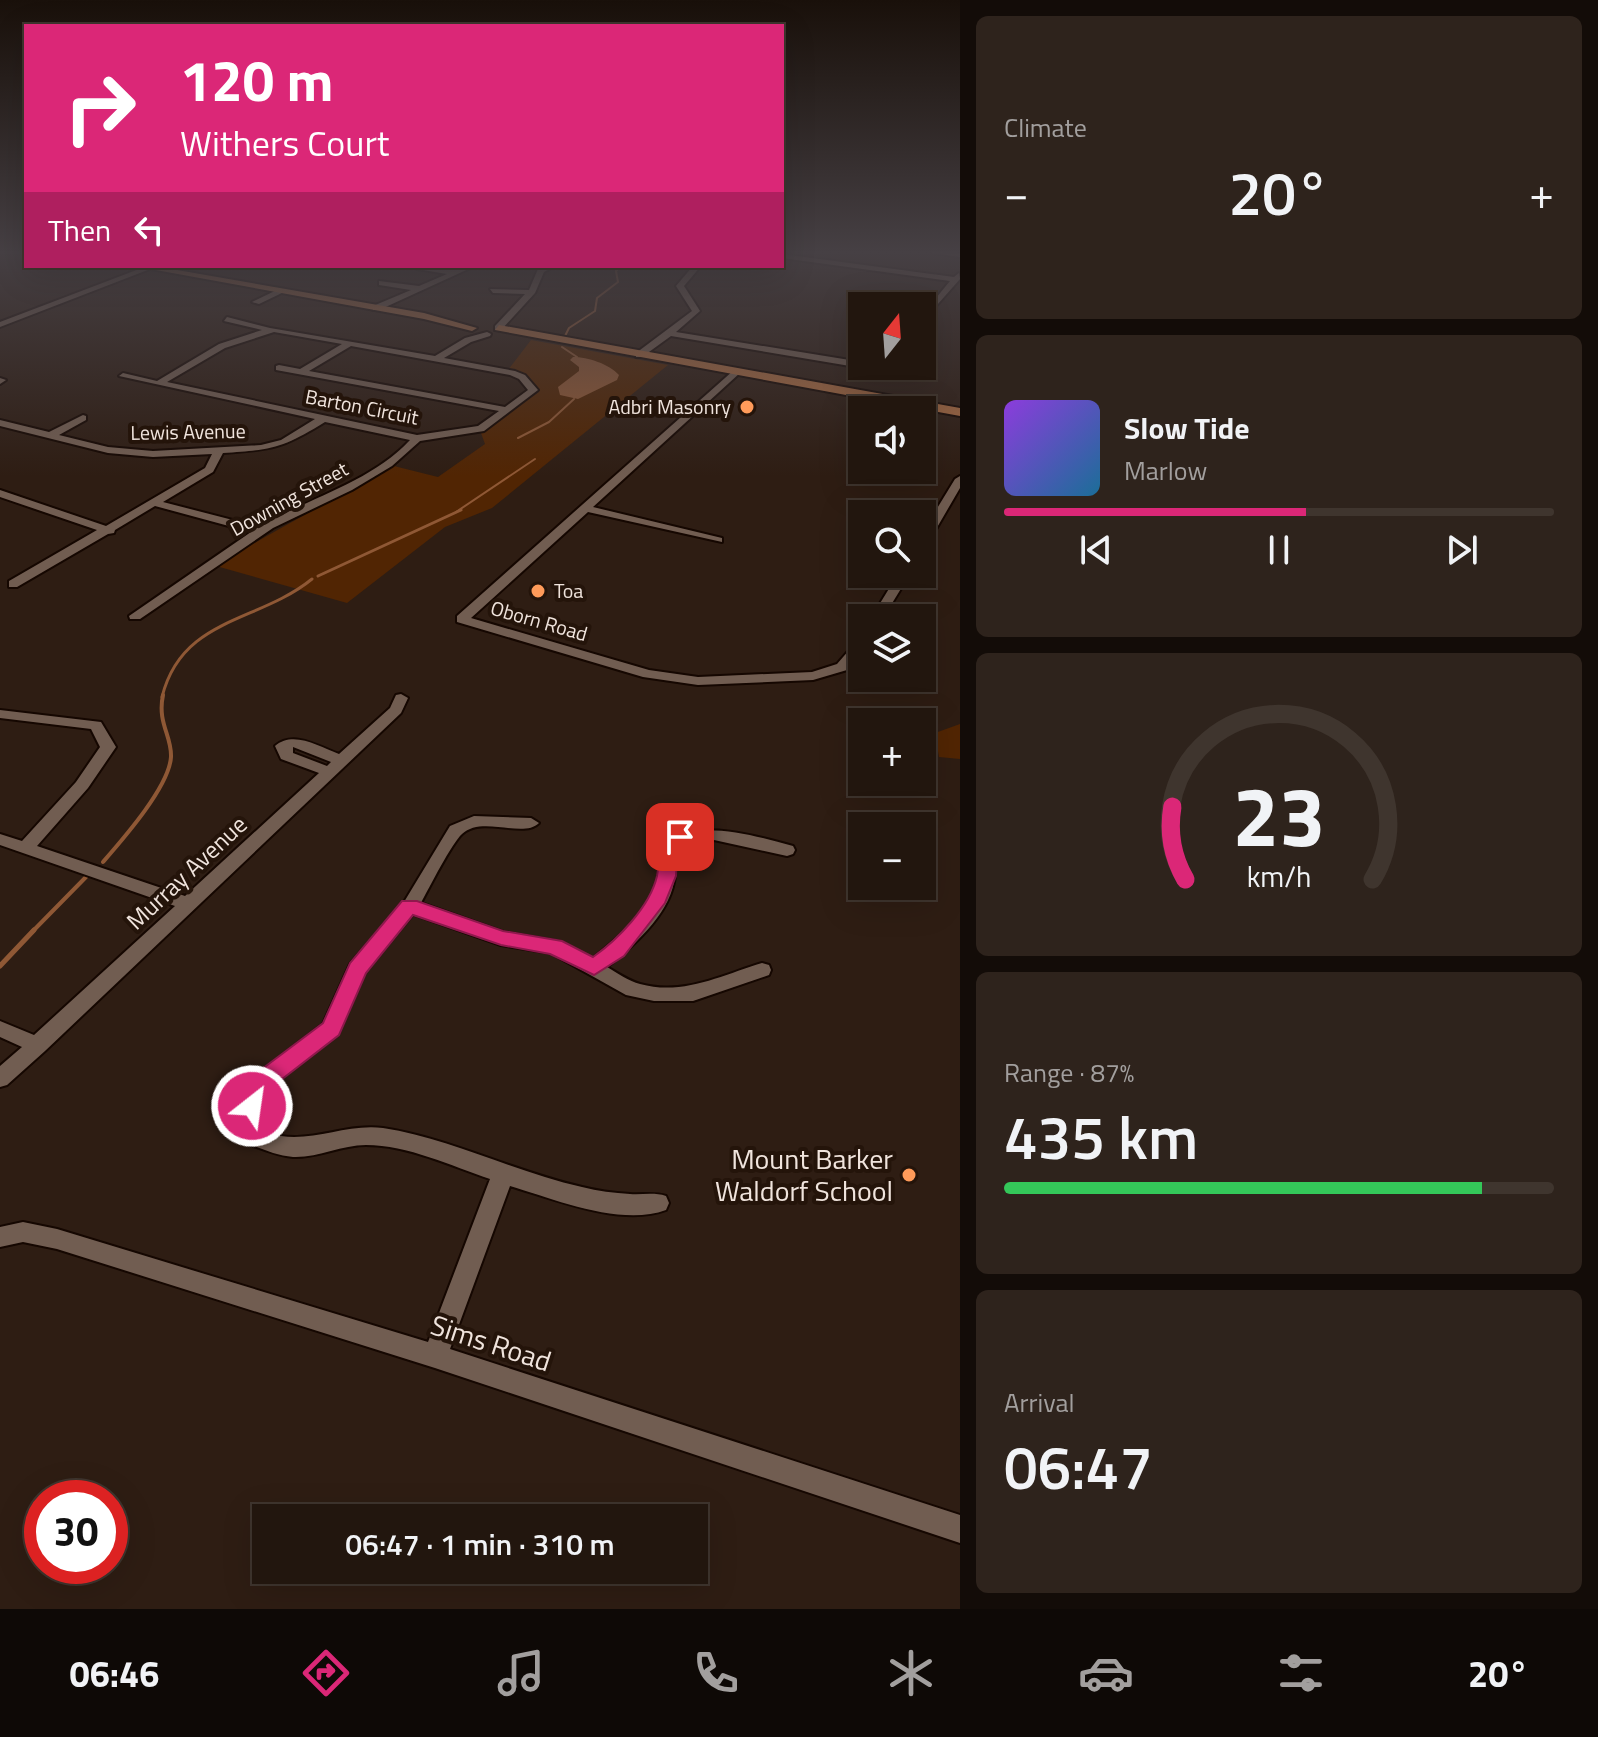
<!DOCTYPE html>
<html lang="en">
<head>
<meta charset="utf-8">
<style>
	:root { --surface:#22160e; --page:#2e231c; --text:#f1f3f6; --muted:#a29f9e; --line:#3f352e; --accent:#db2777 }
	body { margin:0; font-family:"Titillium Web",sans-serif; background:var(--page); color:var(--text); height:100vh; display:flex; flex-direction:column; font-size:30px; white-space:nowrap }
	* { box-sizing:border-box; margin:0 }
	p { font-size:26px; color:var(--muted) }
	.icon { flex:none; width:44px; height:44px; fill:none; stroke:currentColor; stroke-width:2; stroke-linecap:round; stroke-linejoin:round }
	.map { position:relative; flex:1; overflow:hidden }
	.panel { display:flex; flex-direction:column; gap:16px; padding:16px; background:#130c08; width:638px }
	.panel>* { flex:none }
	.top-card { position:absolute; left:24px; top:24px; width:760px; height:244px; border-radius:0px; box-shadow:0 8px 32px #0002,0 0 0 2px var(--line); background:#db2777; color:#fff; overflow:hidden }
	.needle { width:52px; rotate:17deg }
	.controls { position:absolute; left:848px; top:292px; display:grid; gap:16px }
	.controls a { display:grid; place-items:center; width:88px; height:88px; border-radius:0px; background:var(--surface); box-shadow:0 8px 32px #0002,0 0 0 2px var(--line); font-size:40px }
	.speed { position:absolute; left:24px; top:1480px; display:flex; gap:16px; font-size:40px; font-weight:700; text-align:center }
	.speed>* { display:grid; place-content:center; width:104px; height:104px; border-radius:50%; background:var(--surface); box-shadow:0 8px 32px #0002,0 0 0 2px var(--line); line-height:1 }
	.speed .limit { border:12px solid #d22; background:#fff; color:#111 }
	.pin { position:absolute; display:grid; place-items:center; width:68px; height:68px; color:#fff; margin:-34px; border-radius:16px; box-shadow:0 4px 12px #0006 }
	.me { position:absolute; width:88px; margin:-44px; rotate:30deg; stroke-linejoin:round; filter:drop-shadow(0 0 6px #0008) }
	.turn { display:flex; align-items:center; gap:28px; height:168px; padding:0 24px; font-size:36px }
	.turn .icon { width:104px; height:104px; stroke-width:2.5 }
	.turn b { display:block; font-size:56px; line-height:68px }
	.then { display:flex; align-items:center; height:76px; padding:0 24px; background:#0003; gap:16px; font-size:30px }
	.big { font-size:60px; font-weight:600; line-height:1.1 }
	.panel .card { flex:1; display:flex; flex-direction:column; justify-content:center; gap:12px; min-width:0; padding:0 28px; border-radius:12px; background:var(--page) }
	.panel .dial { align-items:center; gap:0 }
	.dial svg { height:208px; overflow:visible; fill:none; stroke:var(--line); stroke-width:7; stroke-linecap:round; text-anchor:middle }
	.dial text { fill:var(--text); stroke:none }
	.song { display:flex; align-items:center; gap:24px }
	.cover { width:96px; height:96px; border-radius:12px; background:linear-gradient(135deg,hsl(270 70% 55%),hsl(200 70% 35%)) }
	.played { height:8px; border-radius:4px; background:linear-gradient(90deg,var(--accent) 55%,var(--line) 55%) }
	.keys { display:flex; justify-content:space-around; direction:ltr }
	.heat { display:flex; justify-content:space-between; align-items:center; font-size:44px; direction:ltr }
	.charge { height:12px; border-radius:6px; background:linear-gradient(90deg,#34c759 87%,var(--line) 0) }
	.trip { position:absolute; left:252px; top:1504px; width:456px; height:80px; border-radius:0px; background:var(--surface); box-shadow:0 8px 32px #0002,0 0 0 2px var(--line); font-weight:600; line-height:80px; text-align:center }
	.dock { display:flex; height:128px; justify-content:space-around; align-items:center; background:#0e0906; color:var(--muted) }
	.dock .icon { width:56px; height:56px }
	.dock .selected { color:var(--accent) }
	.dock b { font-size:36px; color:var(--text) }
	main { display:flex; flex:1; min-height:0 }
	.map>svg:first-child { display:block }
	.green { fill:#512503 }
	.water { fill:#8f5835 }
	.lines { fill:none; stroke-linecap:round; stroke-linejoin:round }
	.stream-far3 { stroke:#8f5835; stroke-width:2 }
	.stream-far2 { stroke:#8f5835; stroke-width:3 }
	.stream-far1 { stroke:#8f5835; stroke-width:4 }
	.stream { stroke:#8f5835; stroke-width:5 }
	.minor-casing { stroke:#150701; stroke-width:4 }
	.major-casing { stroke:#150701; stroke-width:4 }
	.minor { fill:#715d51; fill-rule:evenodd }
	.major { fill:#a76a41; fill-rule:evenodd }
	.route { fill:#db2777; stroke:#8e194d; stroke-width:2 }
	.poi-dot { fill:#ff9b5a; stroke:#24140a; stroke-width:3 }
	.labels { text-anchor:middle; stroke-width:8; stroke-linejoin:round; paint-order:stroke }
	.far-street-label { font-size:20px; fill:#f0e4dd; stroke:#24140a }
	.far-poi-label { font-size:20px; fill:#f0e4dd; stroke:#24140a; text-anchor:end }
	.street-label { font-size:24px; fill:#f0e4dd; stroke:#24140a }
	.near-poi-label { font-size:28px; fill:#f0e4dd; stroke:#24140a; text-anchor:end }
	.near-street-label { font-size:28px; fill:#f0e4dd; stroke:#24140a }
</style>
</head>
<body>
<main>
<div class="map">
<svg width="960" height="1609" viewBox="0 0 960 1609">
	<rect width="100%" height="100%" fill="#2e1d13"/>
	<path class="green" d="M531 340 668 365 492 508 445 527 347 603 216 566C273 530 333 502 390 465L438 477 485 444 481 433 539 392 526 375 508 370Z
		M960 724V759L939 757 935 733Z"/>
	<path class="water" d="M573 357C588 357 609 364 619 375L617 380 578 399 560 395 558 387 579 371V367L570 360Z"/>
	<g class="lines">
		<path class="stream-far3" d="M564 338 569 328 595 311 597 298 618 282 616 271 621 266
			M562 347 577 357
			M518 438 549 422 574 399
			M456 512 535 459"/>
		<path class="stream-far2" d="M318 576 461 510
			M162 697C182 617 258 623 312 579"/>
		<path class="stream-far1" d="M103 862C123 839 169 787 171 757 172 736 157 723 163 695
			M32 932 86 877"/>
		<path class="stream" d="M0 966 34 930"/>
		<defs>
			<path id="minor" d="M930 251 960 253V257L933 253Z
				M782 254 954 277 959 273 960 279 922 322V315L950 281 782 258Z
				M147 266H158L0 327V322Z
				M414 266 455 270 465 266H475L379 310H373V306L411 290 379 285V281L419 286 447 274 417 269Z
				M545 266H555L544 272 535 293 501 330H495V326L525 294 493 293 490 289 529 290 538 269Z
				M693 266H701L684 286 700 311 676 332 862 362V366H866L862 368 671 336 642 357H636V353L692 311 676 286Z
				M279 289 286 291 259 304 252 302Z
				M227 317 270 328 435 356 465 338 487 332 491 334 490 336 471 342 444 358 515 371 525 375 538 390 484 431 420 441 392 466 352 490 273 528 140 619H130L129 616 251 532 155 506 115 530 114 533 108 534 17 587H9V581L97 530 0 497V490L106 526 205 468 212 454 153 457 108 453 0 426V420L49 432 83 415 86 416V420L59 435 108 447 153 451 261 445 281 440 315 419 119 376 123 373 157 381 219 344 262 330 224 321ZM274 332 342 344 300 369 279 365 276 366V370L499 411 478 426 417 435 167 382 225 348ZM351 346 510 375 519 379 528 390 505 407 309 371ZM325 422 410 440C370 483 309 497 260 527L163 502 213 472 223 453C272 450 283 448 325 422Z
				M871 366H881L885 370 878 372Z
				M734 370 741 372 593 507 722 538V542L588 512 471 618 649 670 698 677 812 672 837 664 857 641 862 640V652L847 670 813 680 698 685 643 677 457 622V616Z
				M0 378 6 380 0 384Z
				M960 476V488L928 543 922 547V533L955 479Z
				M898 574H910L883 618H871Z
				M401 694 408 698 401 713 45 1051 7 1085 0 1087V1066L22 1047 0 1037V1021L34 1035 175 906 0 845V834L22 841 76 782 100 747 91 729 0 718V710L101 722 116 747 88 788 37 846 185 896 319 773 281 759 275 746C294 730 319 747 339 754L390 708 396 695ZM293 747 331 762 327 766 293 753Z
				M474 816 531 818 539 823C523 839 482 815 462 834 452 843 429 888 421 903L503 932 561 942 592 959C615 941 646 915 656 886 662 869 656 853 666 836 710 823 750 834 793 846L795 850 793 854 787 856 714 840 678 844C674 856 677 869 674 882 668 916 632 947 607 967 617 973 629 981 640 984 683 996 722 975 762 963L769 965 771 970 769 975 693 1001H654L626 995 551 953 501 945 413 914 365 972 338 1034 270 1087 262 1106 268 1133C307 1146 343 1123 383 1128 449 1138 515 1172 582 1187 598 1191 614 1193 630 1194 642 1195 654 1192 666 1196L669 1203 666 1210C621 1227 554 1199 510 1186L450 1349 960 1515V1543L435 1368 57 1249 23 1242 0 1247V1227L23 1222 57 1229 428 1342 490 1179C451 1166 408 1145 366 1145 341 1145 318 1158 293 1157 278 1156 265 1150 251 1145L242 1106 255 1076 323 1024 350 964 404 902 450 826Z"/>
			<path id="major" d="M134 266H154L424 313 477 328 472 331 424 319Z
				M499 325 960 408V416L495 330Z"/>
		</defs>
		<use href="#minor" class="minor-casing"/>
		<use href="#major" class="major-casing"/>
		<use href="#minor" class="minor"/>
		<use href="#major" class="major"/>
	</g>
	<linearGradient id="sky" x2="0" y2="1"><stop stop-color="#19100a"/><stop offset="0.53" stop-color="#464044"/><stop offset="1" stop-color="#464044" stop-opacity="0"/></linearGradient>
	<rect width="960" height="476" fill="url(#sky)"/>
	<path class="route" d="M680 831 689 837 678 847 676 876 665 903 624 956 594 975 550 954 501 945 413 915 366 973 339 1035 272 1087 260 1113 252 1116 244 1113 240 1106 254 1075 323 1023 350 963 402 901H417L503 931 562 941 593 957C617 940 650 907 657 876 659 866 658 854 659 844Z"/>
	<g class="poi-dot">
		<circle cx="747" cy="407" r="8"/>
		<circle cx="538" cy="591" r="8"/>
		<circle cx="909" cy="1175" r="8"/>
	</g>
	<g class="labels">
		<g class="far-street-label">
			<text transform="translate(362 407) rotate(11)" y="7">Barton Circuit</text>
			<text transform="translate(188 432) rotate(-1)" y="7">Lewis Avenue</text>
			<text transform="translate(289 499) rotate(-29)" y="7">Downing Street</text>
			<text transform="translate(539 621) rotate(16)" y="7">Oborn Road</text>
		</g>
		<g class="far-poi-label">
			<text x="731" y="414">Adbri Masonry</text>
			<text x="554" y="598" text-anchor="start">Toa</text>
		</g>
		<g class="street-label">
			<text transform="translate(187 873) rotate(-43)" y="8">Murray Avenue</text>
		</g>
		<g class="near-poi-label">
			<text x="893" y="1169">Mount Barker<tspan x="893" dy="32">Waldorf School</tspan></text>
		</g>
		<g class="near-street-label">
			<text transform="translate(491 1343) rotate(18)" y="10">Sims Road</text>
		</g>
	</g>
</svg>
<div class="controls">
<a><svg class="needle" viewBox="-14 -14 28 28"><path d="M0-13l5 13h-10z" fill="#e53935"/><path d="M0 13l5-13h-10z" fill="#a29f9e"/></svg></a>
<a><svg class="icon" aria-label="sound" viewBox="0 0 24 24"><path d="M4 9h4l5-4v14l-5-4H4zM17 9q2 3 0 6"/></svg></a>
<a><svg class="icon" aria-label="search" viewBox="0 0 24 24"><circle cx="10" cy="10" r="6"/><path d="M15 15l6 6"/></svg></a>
<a><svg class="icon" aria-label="layers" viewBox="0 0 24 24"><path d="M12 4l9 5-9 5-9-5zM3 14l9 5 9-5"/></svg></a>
<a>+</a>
<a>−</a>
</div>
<div class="speed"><div class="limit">30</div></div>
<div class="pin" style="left:680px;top:837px;background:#d93025"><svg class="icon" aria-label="arrive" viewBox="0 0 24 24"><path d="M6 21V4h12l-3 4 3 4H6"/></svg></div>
<svg class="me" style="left:252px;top:1106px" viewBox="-20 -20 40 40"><circle r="17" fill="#db2777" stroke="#fff" stroke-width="3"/><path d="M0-11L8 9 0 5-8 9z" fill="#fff"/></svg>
<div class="trip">06:47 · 1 min · 310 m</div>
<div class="top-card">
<div class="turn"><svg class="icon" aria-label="right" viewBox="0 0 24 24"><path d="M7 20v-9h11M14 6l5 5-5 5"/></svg><div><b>120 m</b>Withers Court</div></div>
<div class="then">Then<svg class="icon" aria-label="left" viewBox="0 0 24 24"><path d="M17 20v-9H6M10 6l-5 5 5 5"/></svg></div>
</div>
</div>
<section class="panel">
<div class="card"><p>Climate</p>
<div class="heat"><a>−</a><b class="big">20°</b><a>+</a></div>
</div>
<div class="card">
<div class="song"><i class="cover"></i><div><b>Slow Tide</b><p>Marlow</p></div></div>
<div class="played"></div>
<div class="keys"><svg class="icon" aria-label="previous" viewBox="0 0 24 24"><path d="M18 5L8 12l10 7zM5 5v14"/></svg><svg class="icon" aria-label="pause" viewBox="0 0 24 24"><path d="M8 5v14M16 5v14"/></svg><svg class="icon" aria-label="next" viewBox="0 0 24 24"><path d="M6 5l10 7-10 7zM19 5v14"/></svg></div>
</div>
<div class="card dial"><svg viewBox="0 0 100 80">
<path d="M14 69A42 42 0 1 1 86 69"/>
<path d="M14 69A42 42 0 0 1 9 41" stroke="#db2777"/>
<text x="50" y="56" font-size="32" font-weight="700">23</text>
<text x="50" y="72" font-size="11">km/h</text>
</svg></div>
<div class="card"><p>Range · 87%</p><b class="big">435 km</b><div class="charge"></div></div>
<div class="card"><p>Arrival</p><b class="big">06:47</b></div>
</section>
</main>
<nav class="dock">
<b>06:46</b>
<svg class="icon selected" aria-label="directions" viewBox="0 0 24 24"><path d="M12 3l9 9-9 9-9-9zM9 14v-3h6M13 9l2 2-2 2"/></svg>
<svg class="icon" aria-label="music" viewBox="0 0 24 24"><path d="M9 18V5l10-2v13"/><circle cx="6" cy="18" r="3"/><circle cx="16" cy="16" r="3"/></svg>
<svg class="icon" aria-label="phone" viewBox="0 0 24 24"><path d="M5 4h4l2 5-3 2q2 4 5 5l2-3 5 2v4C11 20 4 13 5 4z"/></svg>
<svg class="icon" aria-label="climate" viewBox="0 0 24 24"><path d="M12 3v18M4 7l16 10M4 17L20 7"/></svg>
<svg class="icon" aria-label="car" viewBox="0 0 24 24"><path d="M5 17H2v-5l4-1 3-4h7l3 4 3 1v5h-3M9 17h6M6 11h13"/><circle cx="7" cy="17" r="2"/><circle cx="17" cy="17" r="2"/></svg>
<svg class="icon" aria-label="filters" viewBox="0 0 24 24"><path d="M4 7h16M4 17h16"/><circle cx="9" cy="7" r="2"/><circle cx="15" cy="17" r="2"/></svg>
<b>20°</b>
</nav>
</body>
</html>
